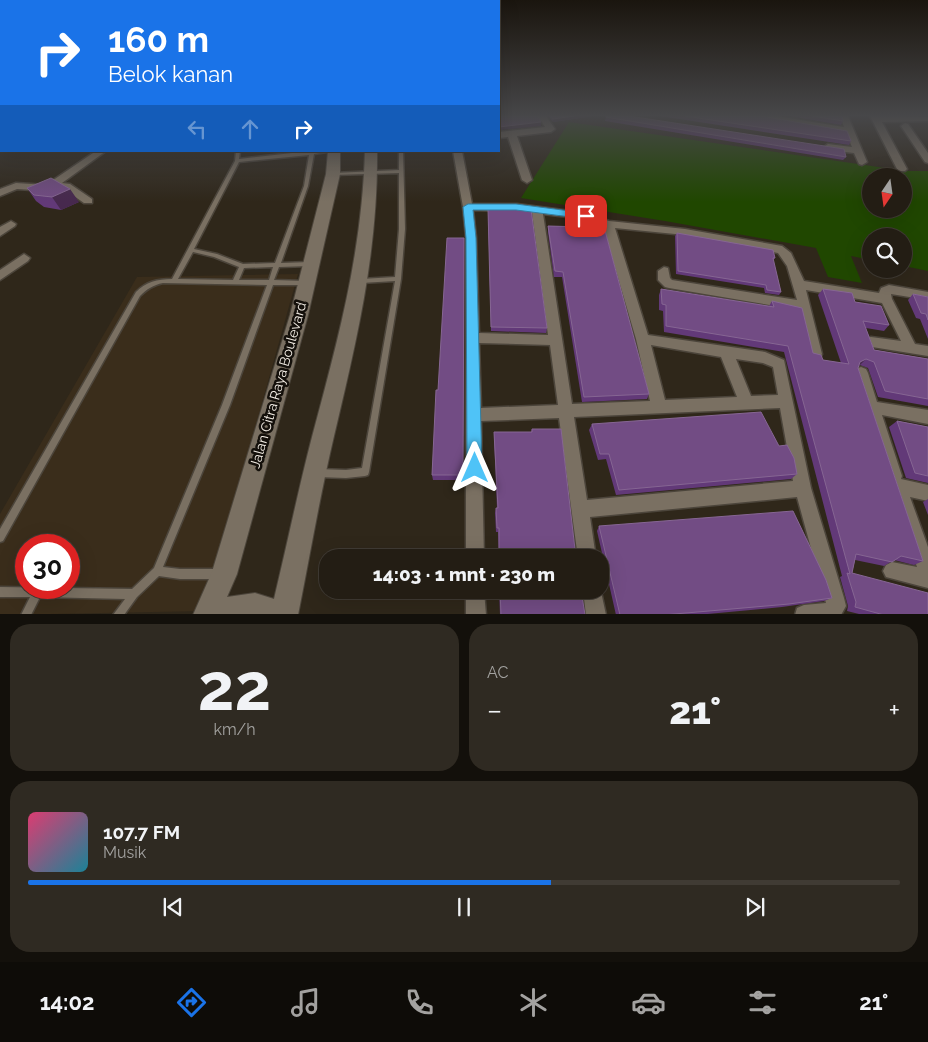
<!DOCTYPE html>
<html lang="id">
<head>
<meta charset="utf-8">
<style>
	:root { --surface:#231d14; --page:#2f2a22; --text:#f1f3f6; --muted:#a3a2a0; --line:#403b34; --accent:#1a73e8 }
	body { margin:0; font-family:Raleway,sans-serif; background:var(--page); color:var(--text); height:100vh; display:flex; flex-direction:column; font-size:19px; white-space:nowrap }
	* { box-sizing:border-box; margin:0 }
	p { font-size:16px; color:var(--muted) }
	.icon { flex:none; width:28px; height:28px; fill:none; stroke:currentColor; stroke-width:2; stroke-linecap:round; stroke-linejoin:round }
	.map { position:relative; height:614px; overflow:hidden }
	.details { display:flex; flex-direction:column; gap:10px; padding:10px; background:#13100b; flex:1 }
	.details>* { flex:none }
	.banner { position:absolute; left:0px; top:0px; width:500px; height:152px; box-shadow:0 5px 20px #0002,0 0 0 1px var(--line); background:#1a73e8; color:#fff; overflow:hidden }
	.needle { width:32px; rotate:193deg }
	.fabs { position:absolute; left:862px; top:168px; display:grid; gap:10px }
	.fabs a { display:grid; place-items:center; width:50px; height:50px; border-radius:50%; background:var(--surface); box-shadow:0 5px 20px #0002,0 0 0 1px var(--line); font-size:25px }
	.speed { position:absolute; left:15px; top:534px; display:flex; gap:10px; font-size:25px; font-weight:700; text-align:center }
	.speed>* { display:grid; place-content:center; width:65px; height:65px; border-radius:50%; background:var(--surface); box-shadow:0 5px 20px #0002,0 0 0 1px var(--line); line-height:1 }
	.speed .limit { border:8px solid #d22; background:#fff; color:#111 }
	.pin { position:absolute; display:grid; place-items:center; width:42px; height:42px; color:#fff; margin:-21px; border-radius:10px; box-shadow:0 2px 8px #0006 }
	.me { position:absolute; width:55px; margin:-28px; rotate:0deg; stroke-linejoin:round; filter:drop-shadow(0 0 4px #0008) }
	.turn { display:flex; align-items:center; gap:18px; height:105px; padding:0 25px; font-size:22px }
	.turn .icon { width:65px; height:65px; stroke-width:2.5 }
	.turn b { display:block; font-size:35px; line-height:42px }
	.lanes { display:flex; align-items:center; height:48px; padding:0 25px; background:#0003; justify-content:center; gap:25px; direction:ltr }
	.lanes .off { opacity:.35 }
	.big { font-size:38px; font-weight:800; line-height:1.1 }
	.details .widget { flex:1; display:flex; flex-direction:column; justify-content:center; gap:8px; min-width:0; padding:0 18px; border-radius:20px; background:var(--page) }
	.details .dial { align-items:center; gap:0 }
	.dial b { font-size:65px; line-height:1 }
	.song { display:flex; align-items:center; gap:15px }
	.cover { width:60px; height:60px; border-radius:8px; background:linear-gradient(135deg,hsl(340 70% 55%),hsl(190 70% 35%)) }
	.played { height:5px; border-radius:2px; background:linear-gradient(90deg,var(--accent) 60%,var(--line) 60%) }
	.keys { display:flex; justify-content:space-around; direction:ltr }
	.heat { display:flex; justify-content:space-between; align-items:center; font-size:28px; direction:ltr }
	.details .tiles { flex:1; display:grid; gap:10px; grid-template-columns:1fr 1fr }
	.widget:last-child { grid-column:span 2 }
	.trip { position:absolute; left:319px; top:549px; width:290px; height:50px; border-radius:20px; background:var(--surface); box-shadow:0 5px 20px #0002,0 0 0 1px var(--line); font-weight:800; line-height:50px; text-align:center }
	.dock { display:flex; height:80px; justify-content:space-around; align-items:center; background:#0e0c08; color:var(--muted) }
	.dock .icon { width:35px; height:35px }
	.dock .current { color:var(--accent) }
	.dock b { font-size:22px; color:var(--text) }
	.map>svg:first-child { display:block }
	.built { fill:#3a2d1b; fill-rule:evenodd }
	.green { fill:#204700; fill-rule:evenodd }
	.lines { fill:none; stroke-linecap:round; stroke-linejoin:round }
	.service-casing { stroke:#4c453b; stroke-width:3 }
	.minor-casing { stroke:#4c453b; stroke-width:3 }
	.secondary-casing { stroke:#4c453b; stroke-width:2 }
	.service { fill:#7a7062; fill-rule:evenodd }
	.minor { fill:#7a7062; fill-rule:evenodd }
	.secondary { fill:#7a7062; fill-rule:evenodd }
	.wall { fill:#623978 }
	.shaded-wall { fill:#47294e }
	.building { fill:#724c84; stroke:#866693 }
	.route { fill:#4fc3f7; stroke:#337fa1 }
	.labels { text-anchor:middle; stroke-width:5; stroke-linejoin:round; paint-order:stroke }
	.street-label { font-size:14px; fill:#f4eee6; stroke:#14100b }
</style>
</head>
<body>
<div class="map">
<svg width="928" height="615" viewBox="0 0 928 615">
	<rect width="100%" height="100%" fill="#2f271a"/>
	<path class="built" d="M298 274 204 611 0 615V514L137 277ZM26 545H69V588H26Z"/>
	<path class="green" d="M569 122 906 171H928V271L904 266V236H871V260L851 256 862 283 828 277 816 248 665 221 521 198ZM871 176H904V209H871Z"/>
	<g class="lines">
		<defs>
			<path id="service" d="M236 151H240L239 159 310 151H333L314 154 308 186 281 263 310 262 313 264 310 266 279 267 274 280 305 281 308 283 305 285H273L230 405 163 567 180 569H220L223 571 225 574 223 577 220 579H180L159 576 137 597 124 615H113L125 599 40 597 31 615H21L30 597H0V587L132 589 154 568 222 405 267 285 163 283C153 285 147 289 140 296L3 541 0 542V529L136 292C146 282 157 279 172 279L235 161ZM309 155 304 186 275 263 243 264 217 254 194 249 239 162ZM193 252 214 257 239 267 233 280 178 279ZM273 267 269 280H239L244 268Z
				M399 151H403L405 229 401 279 369 472 368 475 365 476 346 478 318 477 315 476 314 473 315 470 318 469 346 470 362 468 395 281 361 283 358 281 361 279 395 277 399 229V173L333 175 331 174 333 173 399 170Z"/>
			<path id="minor" d="M538 116H546L555 129 551 132 517 136 532 180 527 183 522 180 508 137 499 138V132L545 127Z
				M756 116H776L844 127 840 116H848L867 162 862 165 859 164 854 153 828 150 824 147 828 144 852 147 846 133 760 118Z
				M870 116 928 117V121L882 122 907 169 905 171H899L897 169Z
				M905 123 908 124 928 153V163L925 162 901 126Z
				M0 136H1V142H0Z
				M96 151H106L62 183 70 184 92 199V203H84L64 189 54 188 48 191 17 189 0 196V189L16 183 46 185Z
				M453 151H462L472 204H517L586 213 609 221 685 229 782 246 791 253 804 281 879 293 881 288 889 285 928 292V300L891 294 892 299 915 344 928 346V356L866 346 864 342 866 338 871 337 901 341 882 303 806 290 822 354 820 358 815 359 810 358 808 354 799 310 669 288 665 287 658 280V271L664 267 668 268 670 278 672 280 797 300 787 266 778 253 685 235 615 228 648 335 765 352 784 360 811 488 844 598 846 606 841 615H795L797 608 804 605 826 603 797 497 590 517 596 558H578L559 418 481 421 484 558H466V237L463 207ZM473 210 532 212 548 335 479 333 476 237ZM543 214 584 219 603 226 636 339 650 401 572 404ZM479 343 550 345 558 405 481 408ZM651 345 721 357 737 397 665 400ZM736 359 763 363 773 367 778 395 751 396ZM780 408 793 481 587 500 574 417Z
				M11 221 16 224 15 226 0 236V227Z
				M24 254 30 258 28 261 0 280V270Z
				M861 367 866 369 868 373 877 402 928 410V424L882 415 902 476 901 479 928 485V501L910 497 928 547V588L886 577 883 571 886 565 892 562 917 567 895 502 899 495 892 493 890 487 892 483 888 482 886 476 854 373 856 369Z
				M600 587 606 615H586L583 590H600Z
				M466 590H484L486 615H466Z"/>
			<path id="secondary" d="M328 151H340V174L308 315 237 574 227 597 255 593 274 599C287 545 298 491 312 437 338 340 362 253 365 151H377C378 252 357 339 334 436 320 495 310 555 298 615H193L212 572 290 315 326 174Z"/>
		</defs>
		<use href="#service" class="service-casing"/>
		<use href="#minor" class="minor-casing"/>
		<use href="#secondary" class="secondary-casing"/>
		<use href="#service" class="service"/>
		<use href="#minor" class="minor"/>
		<use href="#secondary" class="secondary"/>
	</g>
	<path class="wall" d="M548 116H593L553 122Z
		M606 116 846 157 843 160 605 121Z
		M660 116H761L851 141 849 145Z
		M789 116H842L843 121 841 125Z
		M27 188 79 202 61 210 44 207 36 201Z
		M488 214 547 328 546 333 491 331Z
		M583 223 649 394 647 399 582 402 562 277H554L548 232V226L582 227Z
		M677 233 775 258 773 260 781 292 779 295 765 293 764 288 676 274 675 236Z
		M464 238 463 480H433L432 475 438 390Z
		M661 289 769 306 772 301 813 353 823 360 841 363 818 295 823 289 855 302 889 325 884 331 866 328 874 350 928 359V406L878 397 868 368 860 365 859 366 858 368 923 561 914 565 894 560 884 566 855 560 852 573 928 615H863L847 611 848 606 840 577 842 576 784 352 664 332 663 311 659 310V295Z
		M913 294 928 297V339L920 319 916 318 908 300Z
		M897 421 928 427V483L906 478 889 427Z
		M592 424 779 446 797 474 791 479 616 495 606 459 598 460 589 430Z
		M532 429 576 558H499L498 532H496L495 513 496 508H497L494 438V432H531Z
		M928 499V515L923 502Z
		M599 526 832 598 824 601 782 607 697 615H616L597 531Z
		M499 590H581L585 615H500Z"/>
	<path class="shaded-wall" d="M574 116H593L553 122V119Z
		M541 122V126L499 130V127Z
		M70 189 79 202 61 210 52 197Z
		M866 359 860 365 854 368 860 362Z"/>
	<path class="building" d="M499 116H538L541 122 499 127Z
		M551 116H574L553 119Z
		M606 116H629L844 149 846 157 606 117Z
		M685 116H761L847 131 851 141Z
		M813 116H842L843 121Z
		M51 178 70 189 52 197 34 195 27 188Z
		M488 209H531L547 328 491 327Z
		M583 223H603L649 394 584 397 563 272 555 271 548 226 584 227Z
		M677 233 773 250 775 258H773L781 292 767 290 766 285 678 271Z
		M447 238H464L463 475H432L436 390H438Z
		M661 289 774 307 772 301 802 308 813 353 821 355 823 360 849 364 823 289 852 293 855 302 881 306 889 325 863 321 874 350 928 359V399L885 391 874 362 866 359 860 362 858 368 923 561 901 556 892 562 856 554 852 573 928 593V615H884L855 607 856 602 847 573 850 574 788 346 666 326V305L662 304Z
		M913 294 928 297V320L926 314 921 313Z
		M761 412 779 446 787 445 794 458 797 474 619 490 609 454H600L592 424Z
		M897 421 928 427V476L915 473Z
		M532 429H561L576 558H499V528H497L496 508H498L494 432H532Z
		M793 511 826 580 832 598 789 604 663 615H620L599 526Z
		M500 590H581L585 615H501Z"/>
	<linearGradient id="sky" x2="0" y2="1"><stop stop-color="#1a150e"/><stop offset="0.57" stop-color="#474749"/><stop offset="1" stop-color="#474749" stop-opacity="0"/></linearGradient>
	<rect width="928" height="202" fill="url(#sky)"/>
	<path class="route" d="M468 204H516L586 213 591 216 586 219 516 210H473L476 238 482 468 480 473 475 476 470 473 467 468 466 238 463 207Z"/>
	<g class="labels">
		<g class="street-label">
			<text transform="translate(278 385) rotate(-74)" y="5">Jalan Citra Raya Boulevard</text>
		</g>
	</g>
</svg>
<div class="fabs">
<a><svg class="needle" viewBox="-14 -14 28 28"><path d="M0-13l5 13h-10z" fill="#e53935"/><path d="M0 13l5-13h-10z" fill="#a3a2a0"/></svg></a>
<a><svg class="icon" aria-label="search" viewBox="0 0 24 24"><circle cx="10" cy="10" r="6"/><path d="M15 15l6 6"/></svg></a>
</div>
<div class="speed"><div class="limit">30</div></div>
<div class="pin" style="left:586px;top:216px;background:#d93025"><svg class="icon" aria-label="arrive" viewBox="0 0 24 24"><path d="M6 21V4h12l-3 4 3 4H6"/></svg></div>
<svg class="me" style="left:475px;top:468px" viewBox="-20 -20 40 40"><path d="M0-17L14 15 0 8-14 15z" fill="#4fc3f7" stroke="#fff" stroke-width="4"/></svg>
<div class="trip">14:03 · 1 mnt · 230 m</div>
<div class="banner">
<div class="turn"><svg class="icon" aria-label="right" viewBox="0 0 24 24"><path d="M7 20v-9h11M14 6l5 5-5 5"/></svg><div><b>160 m</b>Belok kanan</div></div>
<div class="lanes"><svg class="icon off" aria-label="left" viewBox="0 0 24 24"><path d="M17 20v-9H6M10 6l-5 5 5 5"/></svg><svg class="icon off" aria-label="ahead" viewBox="0 0 24 24"><path d="M12 20V5M6 11l6-6 6 6"/></svg><svg class="icon" aria-label="right" viewBox="0 0 24 24"><path d="M7 20v-9h11M14 6l5 5-5 5"/></svg></div>
</div>
</div>
<section class="details">
<div class="tiles">
<div class="widget dial"><b>22</b><p>km/h</p></div>
<div class="widget"><p>AC</p>
<div class="heat"><a>−</a><b class="big">21°</b><a>+</a></div>
</div>
<div class="widget">
<div class="song"><i class="cover"></i><div><b>107.7 FM</b><p>Musik</p></div></div>
<div class="played"></div>
<div class="keys"><svg class="icon" aria-label="previous" viewBox="0 0 24 24"><path d="M18 5L8 12l10 7zM5 5v14"/></svg><svg class="icon" aria-label="pause" viewBox="0 0 24 24"><path d="M8 5v14M16 5v14"/></svg><svg class="icon" aria-label="next" viewBox="0 0 24 24"><path d="M6 5l10 7-10 7zM19 5v14"/></svg></div>
</div>
</div>
</section>
<nav class="dock">
<b>14:02</b>
<svg class="icon current" aria-label="directions" viewBox="0 0 24 24"><path d="M12 3l9 9-9 9-9-9zM9 14v-3h6M13 9l2 2-2 2"/></svg>
<svg class="icon" aria-label="music" viewBox="0 0 24 24"><path d="M9 18V5l10-2v13"/><circle cx="6" cy="18" r="3"/><circle cx="16" cy="16" r="3"/></svg>
<svg class="icon" aria-label="phone" viewBox="0 0 24 24"><path d="M5 4h4l2 5-3 2q2 4 5 5l2-3 5 2v4C11 20 4 13 5 4z"/></svg>
<svg class="icon" aria-label="climate" viewBox="0 0 24 24"><path d="M12 3v18M4 7l16 10M4 17L20 7"/></svg>
<svg class="icon" aria-label="car" viewBox="0 0 24 24"><path d="M5 17H2v-5l4-1 3-4h7l3 4 3 1v5h-3M9 17h6M6 11h13"/><circle cx="7" cy="17" r="2"/><circle cx="17" cy="17" r="2"/></svg>
<svg class="icon" aria-label="filters" viewBox="0 0 24 24"><path d="M4 7h16M4 17h16"/><circle cx="9" cy="7" r="2"/><circle cx="15" cy="17" r="2"/></svg>
<b>21°</b>
</nav>
</body>
</html>
